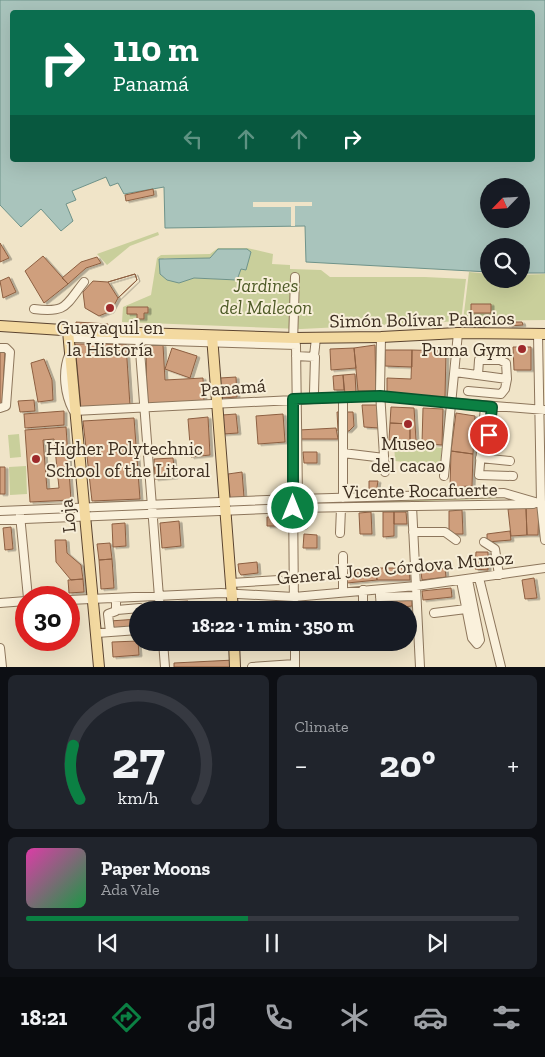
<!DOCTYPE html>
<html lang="en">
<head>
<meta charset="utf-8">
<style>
	:root { --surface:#171b24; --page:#20242c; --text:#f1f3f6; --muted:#9ea1a6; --line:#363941; --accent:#0b8043 }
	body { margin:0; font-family:"Zilla Slab",serif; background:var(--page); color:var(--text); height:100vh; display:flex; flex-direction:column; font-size:19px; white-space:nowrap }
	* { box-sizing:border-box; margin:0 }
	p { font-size:16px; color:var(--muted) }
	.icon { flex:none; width:28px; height:28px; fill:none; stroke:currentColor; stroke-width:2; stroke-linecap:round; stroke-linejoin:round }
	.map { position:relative; height:667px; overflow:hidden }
	.drawer { display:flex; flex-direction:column; gap:8px; padding:8px; background:#0d0f14; flex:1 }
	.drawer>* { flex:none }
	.banner { position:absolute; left:10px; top:10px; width:525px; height:152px; border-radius:5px; box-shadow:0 5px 20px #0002; background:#0b6e4f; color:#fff; overflow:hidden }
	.needle { width:32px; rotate:245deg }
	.tools { position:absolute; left:480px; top:178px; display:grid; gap:10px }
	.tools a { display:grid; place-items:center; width:50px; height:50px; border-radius:50%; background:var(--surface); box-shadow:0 5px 20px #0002; font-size:25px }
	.speed { position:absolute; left:15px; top:586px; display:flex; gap:10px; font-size:25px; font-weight:700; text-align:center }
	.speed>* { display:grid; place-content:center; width:65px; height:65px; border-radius:50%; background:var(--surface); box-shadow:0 5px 20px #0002; line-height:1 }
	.speed .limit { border:8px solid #d22; background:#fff; color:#111 }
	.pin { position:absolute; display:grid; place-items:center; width:42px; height:42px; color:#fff; margin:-21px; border:2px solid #fff; border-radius:50%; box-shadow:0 1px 5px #0007 }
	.me { position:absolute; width:55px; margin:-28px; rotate:0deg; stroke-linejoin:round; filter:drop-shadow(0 0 4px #0008) }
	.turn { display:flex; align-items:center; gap:18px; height:105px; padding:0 20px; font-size:22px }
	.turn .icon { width:65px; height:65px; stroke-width:2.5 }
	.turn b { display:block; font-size:35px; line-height:42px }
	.lanes { display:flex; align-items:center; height:48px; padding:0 20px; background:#0003; justify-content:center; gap:25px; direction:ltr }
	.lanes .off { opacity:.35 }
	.big { font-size:38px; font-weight:800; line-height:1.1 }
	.drawer .tile { flex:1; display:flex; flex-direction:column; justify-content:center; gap:8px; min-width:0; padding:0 18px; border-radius:8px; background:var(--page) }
	.drawer .dial { align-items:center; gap:0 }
	.dial svg { height:130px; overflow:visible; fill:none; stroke:var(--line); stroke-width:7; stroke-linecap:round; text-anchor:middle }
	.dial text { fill:var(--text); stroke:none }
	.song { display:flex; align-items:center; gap:15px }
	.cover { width:60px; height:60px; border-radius:8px; background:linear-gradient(135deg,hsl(320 70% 55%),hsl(140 70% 35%)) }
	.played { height:5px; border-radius:2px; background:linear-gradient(90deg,var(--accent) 45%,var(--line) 45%) }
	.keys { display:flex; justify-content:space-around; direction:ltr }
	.heat { display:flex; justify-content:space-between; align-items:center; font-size:28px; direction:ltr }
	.drawer .tiles { flex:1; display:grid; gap:8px; grid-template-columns:1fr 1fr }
	.tile:last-child { grid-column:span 2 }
	.trip { position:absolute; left:129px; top:601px; width:288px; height:50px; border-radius:25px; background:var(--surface); box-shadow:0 5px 20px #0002; font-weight:800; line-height:50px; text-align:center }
	.tab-bar { display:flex; height:80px; justify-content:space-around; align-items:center; background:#090b0e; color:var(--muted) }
	.tab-bar .icon { width:35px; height:35px }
	.tab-bar .on { color:var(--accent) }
	.tab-bar b { font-size:22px; color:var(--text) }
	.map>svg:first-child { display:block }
	.green { fill:#c9cf9b; fill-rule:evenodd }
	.water { fill:#a9c4bc; stroke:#6f938a; fill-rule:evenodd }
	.pier { fill:#f0e4c8 }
	.building { fill:#cf9f7d; stroke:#8d5f41; fill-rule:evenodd; filter:url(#shadow) }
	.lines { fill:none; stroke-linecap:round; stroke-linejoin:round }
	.minor-casing { stroke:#8d765c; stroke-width:10 }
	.major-casing { stroke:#5b4430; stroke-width:12 }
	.minor { stroke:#faf1dc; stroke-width:8 }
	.major { stroke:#f3d9a0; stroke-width:10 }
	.route-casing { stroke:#07532c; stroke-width:12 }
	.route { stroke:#0b8043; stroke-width:9 }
	.poi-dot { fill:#9e2a2b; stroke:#f7eed8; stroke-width:2 }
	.labels { text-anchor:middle; stroke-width:4; stroke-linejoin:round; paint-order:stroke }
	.park-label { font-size:19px; font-style:italic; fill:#4d5a26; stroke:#f7eed8 }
	.street-label { font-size:19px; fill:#3d2e20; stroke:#f7eed8 }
	.poi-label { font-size:19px; fill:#3d2e20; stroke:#f7eed8 }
</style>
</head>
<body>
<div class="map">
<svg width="545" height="667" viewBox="0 0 545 667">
	<defs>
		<filter id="shadow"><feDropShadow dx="3" dy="1.5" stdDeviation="0" flood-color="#0004"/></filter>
	</defs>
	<rect width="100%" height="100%" fill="#f0e4c8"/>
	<path class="green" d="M158 232 159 235 130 246 107 265 97 254Z
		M218 248H247L273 254 272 264 290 265V269L321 270 330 277H425L466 279 461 321 301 329 122 322 123 307 151 295 157 258 161 255 210 254ZM163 258H210L246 270 241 269 237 280 194 278Z
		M469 272 489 274V279H521V275L545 274V320L463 321ZM471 304H490L491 313H471Z
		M19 434 21 457 10 458 8 435Z
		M394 442 442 448 440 466 395 461Z
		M26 466 27 494 10 495 9 467Z
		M504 496 513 498 372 503V500Z"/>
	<path class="water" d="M0 0H545V273H521V246H489V272L306 262 305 226 165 228 164 187 124 194 118 183 110 186 106 177 72 191 76 200 66 204 73 221 61 231 41 209 21 227 0 205ZM12 12H532V160H12ZM489 186H521V219H489Z
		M218 249H247L251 252 246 270 241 269 237 280 194 278 179 283 167 280 160 274 159 259 210 258Z"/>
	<path class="pier" d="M253 202H312V206H295V226H291V207H253Z"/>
	<path class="building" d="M153 189 154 195 126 201 125 195Z
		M0 243 9 258 0 262Z
		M43 256 68 284 44 303 25 271Z
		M97 257 101 263 86 268 68 284 62 278 81 262Z
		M135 274 137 280 118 298 111 311 99 316 85 308 83 292 93 281 108 282Z
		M135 274 137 280 118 298 108 282Z
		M9 277 16 292 3 298 0 281Z
		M471 304H491V313H471Z
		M127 307H148V313H144V319H137V314H127Z
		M76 322 108 324 107 328 76 326Z
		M509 322H522L523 325 509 326Z
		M469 323H483V326H469Z
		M75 344H126L130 406 81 409Z
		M163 345 165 380 203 378 204 401 147 404 146 346Z
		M375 345 376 391H358L354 348Z
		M513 347H531V370H514Z
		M172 348 197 356 190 378 165 369Z
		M354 348 356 368 331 370 330 349Z
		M385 350H412V367L385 366Z
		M412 350 446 351 445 397 387 396V378L411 379Z
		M0 351H5L2 406 0 405Z
		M44 359 52 380 53 400 38 402 31 363Z
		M355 374 356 393 345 394 343 375Z
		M343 375 344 390H334L333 376Z
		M236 377 237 397 221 398 220 378Z
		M34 400 35 411 20 412 18 401Z
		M362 405H378L379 428 364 427Z
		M391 407 414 408 416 440 410 441V424L390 423Z
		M423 408 443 409 442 445 422 443Z
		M64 411V425L25 428 24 414Z
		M337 412H353L354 426 349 431H338Z
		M456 413 475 416 473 454 451 451Z
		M236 414 238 433 223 434 222 415Z
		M283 414 285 442 258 444 256 416Z
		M208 417 210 455 191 457 188 419Z
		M134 418 140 499 92 501 83 421Z
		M390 423 410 424V441L389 440Z
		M66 427 71 500 30 502 25 430ZM54 439 59 488 47 489 43 440Z
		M336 428 338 439H299V430Z
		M451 451 473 454 472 486 450 487Z
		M303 452H317V463H304Z
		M173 458 175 477 155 479 154 459Z
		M0 467H5V494H0Z
		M242 472 244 497 230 498 228 474Z
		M369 481H378L376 493H369Z
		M539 507 538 535H527L526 508Z
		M526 508 527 535 511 536 508 509Z
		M462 510 463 534H449V511Z
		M371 512 372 534H360L359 513Z
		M383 512H394V536L383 537Z
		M394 512H406L407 524H394Z
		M267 517H287V526H267Z
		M179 521 181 546 162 548 160 523Z
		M125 523 126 546 113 547 112 524Z
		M11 527 13 549 5 550 3 528Z
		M510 531 511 540 487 542V534Z
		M304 534 317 535V548H303Z
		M55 540H66L67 553 81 565 83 579 71 580 56 562Z
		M110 543 112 559 99 560 97 544Z
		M476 552H488V570L475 569Z
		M112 559 114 588 101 589 99 560Z
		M257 562 258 573 241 575 239 572 238 564Z
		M376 568 377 580 347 583 346 571Z
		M376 568H409L410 580H377Z
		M445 568 446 577 422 580 421 572Z
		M534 578 537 598 525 599 522 580Z
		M83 579 84 592 69 593 68 580Z
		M451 588 452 597 423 600 422 591Z
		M412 598V606L386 609 385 601Z
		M188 601V610H166V602Z
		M409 608 410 616H408V610H386Z
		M138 619V626L111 628 110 621Z
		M138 641 139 655 113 657 112 642Z
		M234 660V667H174V663Z"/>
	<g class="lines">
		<defs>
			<path id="minor" d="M34 309C67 313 65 306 84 282
				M68 331 74 338 296 345 298 499 504 493 545 505
				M538 334 541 503 545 540
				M381 337 380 392 385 472
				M139 338 160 610
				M293 343 295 277
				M0 348H6L10 352 6 406 0 408
				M69 355C62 372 65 395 73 410
				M296 356 315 357 314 392
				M314 356 316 338
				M455 372 507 379 506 363 500 360H479L478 375
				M468 391 501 394 505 389 507 379
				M343 397V498
				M485 407 479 475 513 476
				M74 411 372 396 545 410
				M482 437 489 435 492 407
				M343 453 384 458
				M480 458 510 461
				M444 476 458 333
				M293 492 294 610
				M412 506 420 667
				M0 511 293 499
				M20 515 28 598
				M0 520 293 508 533 504
				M304 525 306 509
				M413 532H445L456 540
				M340 533 341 508
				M484 542 495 549 499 575
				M479 578 501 667
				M461 581 472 638 477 644 480 640 468 580
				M231 583 279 580
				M363 590V610
				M343 592V556
				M380 595 381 610
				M380 597 416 596
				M69 600 221 593 294 597 416 586 545 568
				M0 603 26 601
				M117 610 140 608
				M434 613 466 609
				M110 632 108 614 116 611V598
				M97 633 138 630
				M163 642 165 667
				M295 642V667
				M0 648 2 667
				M252 667 295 664"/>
			<path id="major" d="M0 326 78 331 294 338 381 337 458 333 545 334
				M68 331 99 667
				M212 336 233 610
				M234 642 235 667"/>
		</defs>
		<use href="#minor" class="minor-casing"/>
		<use href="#major" class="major-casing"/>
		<use href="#minor" class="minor"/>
		<use href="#major" class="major"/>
	</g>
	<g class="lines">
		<defs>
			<path id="route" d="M293 508V399L380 396 492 407 489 435"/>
		</defs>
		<use href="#route" class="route-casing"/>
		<use href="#route" class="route"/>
	</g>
	<g class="poi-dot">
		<circle cx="110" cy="308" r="5"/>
		<circle cx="522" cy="349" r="5"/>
		<circle cx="408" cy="424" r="5"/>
		<circle cx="36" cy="459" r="5"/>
	</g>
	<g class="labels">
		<g class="park-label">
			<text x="266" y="292">Jardines<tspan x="266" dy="22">del Malecon</tspan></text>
		</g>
		<g class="street-label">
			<text transform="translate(422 319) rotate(-1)" y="7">Simón Bolívar Palacios</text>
			<text transform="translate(233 387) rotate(-4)" y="7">Panamá</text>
			<text transform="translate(420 490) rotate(-1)" y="7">Vicente Rocafuerte</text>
			<text transform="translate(67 516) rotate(-96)" y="7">Loja</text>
			<text transform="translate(395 567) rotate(-5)" y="7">General Jose Córdova Munoz</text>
		</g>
		<g class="poi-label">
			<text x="110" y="334">Guayaquil en<tspan x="110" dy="22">la Historía</tspan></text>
			<text x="512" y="356" text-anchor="end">Puma Gym</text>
			<text x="408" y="450">Museo<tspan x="408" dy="22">del cacao</tspan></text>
			<text x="46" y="455" text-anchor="start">Higher Polytechnic<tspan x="46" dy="22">School of the Litoral</tspan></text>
		</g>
	</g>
</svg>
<div class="tools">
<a><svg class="needle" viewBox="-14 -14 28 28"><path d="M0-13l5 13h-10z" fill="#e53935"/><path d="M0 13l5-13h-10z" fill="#9ea1a6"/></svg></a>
<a><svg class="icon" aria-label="search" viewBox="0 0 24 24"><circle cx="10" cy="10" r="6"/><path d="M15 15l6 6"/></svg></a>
</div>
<div class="speed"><div class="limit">30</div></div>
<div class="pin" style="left:489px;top:435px;background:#d93025"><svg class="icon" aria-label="arrive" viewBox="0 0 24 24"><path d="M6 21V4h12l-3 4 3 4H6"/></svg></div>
<svg class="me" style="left:293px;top:508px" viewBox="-20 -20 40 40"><circle r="17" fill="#0b8043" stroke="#fff" stroke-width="3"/><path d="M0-11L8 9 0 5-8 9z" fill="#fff"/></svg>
<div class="trip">18:22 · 1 min · 350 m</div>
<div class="banner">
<div class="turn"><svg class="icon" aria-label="right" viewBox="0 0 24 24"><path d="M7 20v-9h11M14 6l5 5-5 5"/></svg><div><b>110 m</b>Panamá</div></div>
<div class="lanes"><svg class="icon off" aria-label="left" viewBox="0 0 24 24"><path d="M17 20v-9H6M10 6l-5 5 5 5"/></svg><svg class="icon off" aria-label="ahead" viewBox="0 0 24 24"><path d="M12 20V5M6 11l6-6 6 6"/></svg><svg class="icon off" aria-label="ahead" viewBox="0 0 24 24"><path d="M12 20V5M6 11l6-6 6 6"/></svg><svg class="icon" aria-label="right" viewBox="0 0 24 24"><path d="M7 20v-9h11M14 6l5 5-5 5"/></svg></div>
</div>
</div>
<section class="drawer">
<div class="tiles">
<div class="tile dial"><svg viewBox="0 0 100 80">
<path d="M14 69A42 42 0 1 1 86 69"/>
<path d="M14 69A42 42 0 0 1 10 36" stroke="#0b8043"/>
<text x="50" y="56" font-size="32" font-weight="700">27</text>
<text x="50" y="72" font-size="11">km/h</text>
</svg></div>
<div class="tile"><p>Climate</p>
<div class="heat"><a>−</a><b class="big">20°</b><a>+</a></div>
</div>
<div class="tile">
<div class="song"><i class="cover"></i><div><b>Paper Moons</b><p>Ada Vale</p></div></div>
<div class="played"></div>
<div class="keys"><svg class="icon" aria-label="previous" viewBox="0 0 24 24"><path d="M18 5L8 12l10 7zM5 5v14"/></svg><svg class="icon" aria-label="pause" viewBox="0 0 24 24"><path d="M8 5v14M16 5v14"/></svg><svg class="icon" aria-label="next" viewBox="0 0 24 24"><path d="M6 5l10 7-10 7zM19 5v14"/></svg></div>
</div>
</div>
</section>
<nav class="tab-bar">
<b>18:21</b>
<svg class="icon on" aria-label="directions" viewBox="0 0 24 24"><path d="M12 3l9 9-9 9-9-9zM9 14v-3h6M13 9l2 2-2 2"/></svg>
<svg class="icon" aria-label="music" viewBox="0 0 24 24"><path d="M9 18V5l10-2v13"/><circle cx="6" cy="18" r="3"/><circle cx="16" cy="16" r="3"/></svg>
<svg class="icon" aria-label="phone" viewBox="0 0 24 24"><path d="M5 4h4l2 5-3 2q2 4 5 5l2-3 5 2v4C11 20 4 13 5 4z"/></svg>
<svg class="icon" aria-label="climate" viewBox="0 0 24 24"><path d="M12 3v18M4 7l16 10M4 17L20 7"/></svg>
<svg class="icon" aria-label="car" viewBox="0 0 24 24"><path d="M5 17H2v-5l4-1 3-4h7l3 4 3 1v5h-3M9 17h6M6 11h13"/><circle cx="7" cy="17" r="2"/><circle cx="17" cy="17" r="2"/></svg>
<svg class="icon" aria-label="filters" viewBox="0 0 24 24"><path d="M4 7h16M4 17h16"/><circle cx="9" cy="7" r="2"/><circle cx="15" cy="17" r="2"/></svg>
</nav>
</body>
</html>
